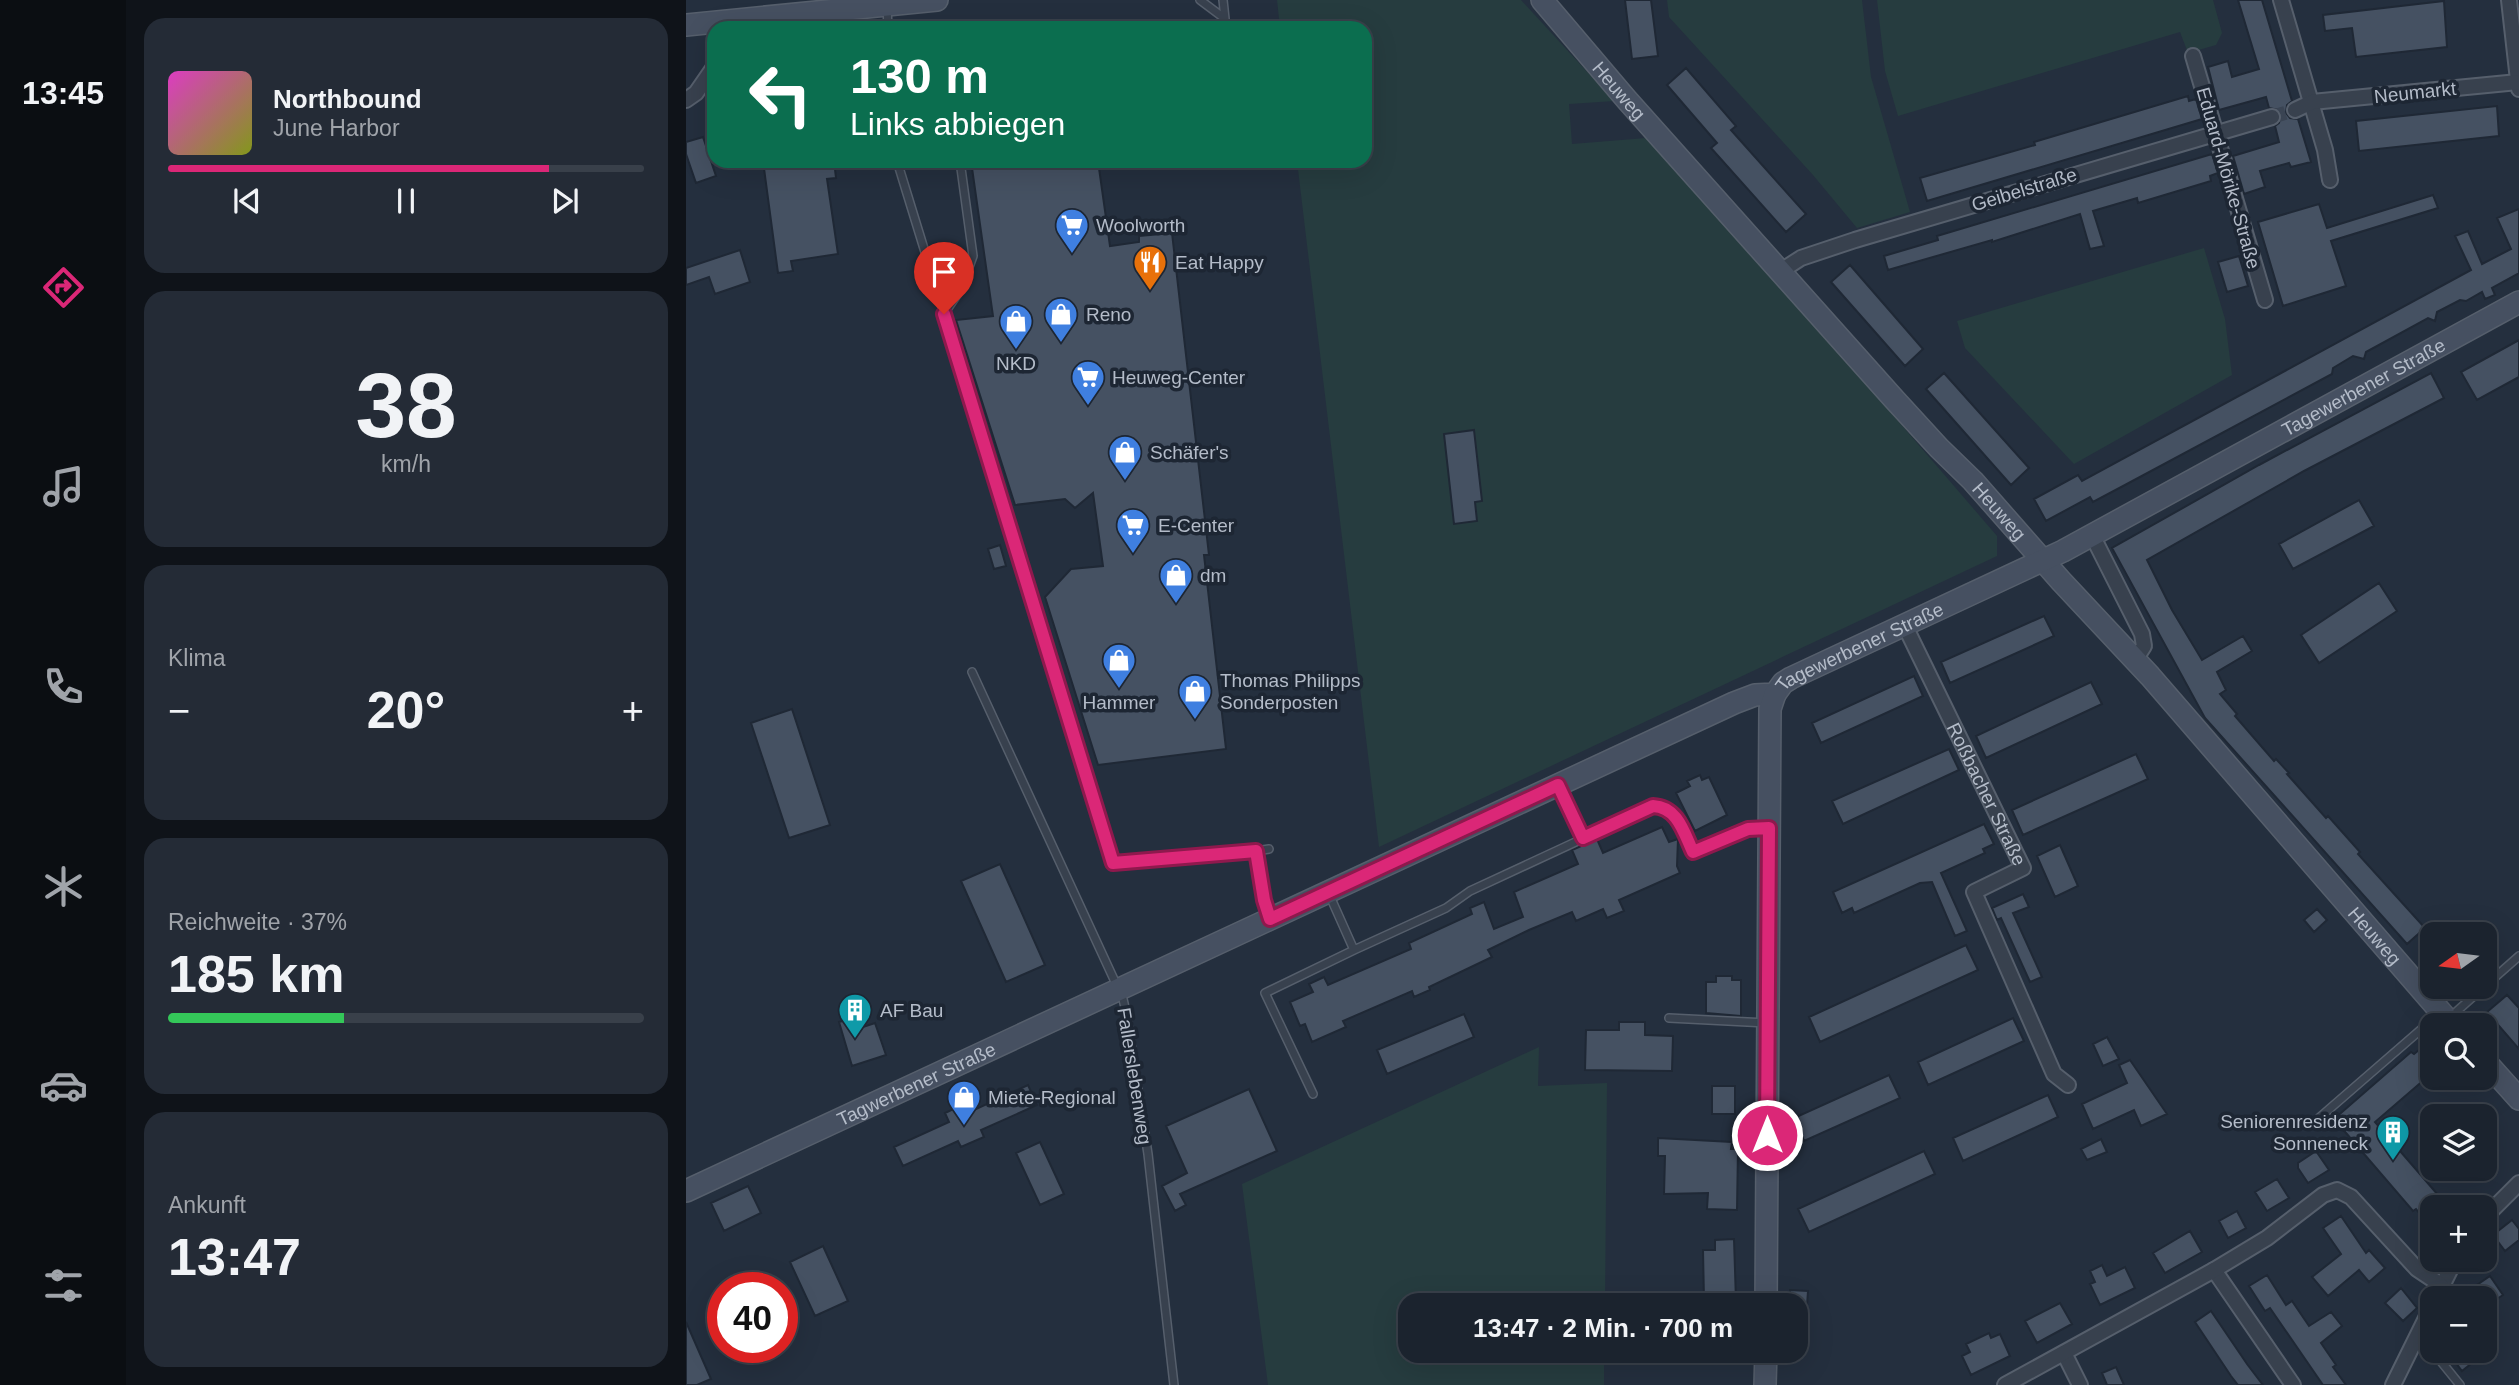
<!DOCTYPE html>
<html lang="de">
<head>
<meta charset="utf-8">
<style>
	:root { --surface:#1b232e; --page:#242b36; --text:#f1f3f6; --muted:#a0a4aa; --line:#39404a; --accent:#db2777 }
	body { margin:0; font-family:Helvetica,sans-serif; background:var(--page); color:var(--text); height:100vh; display:flex; flex-direction:column; font-size:26px; white-space:nowrap }
	* { box-sizing:border-box; margin:0 }
	p { font-size:23px; color:var(--muted) }
	.icon { flex:none; width:38px; height:38px; fill:none; stroke:currentColor; stroke-width:2; stroke-linecap:round; stroke-linejoin:round }
	.map { position:relative; flex:1; overflow:hidden }
	.side { display:flex; flex-direction:column; gap:18px; padding:18px; background:#0f1319; width:560px }
	.side>* { flex:none }
	.top-card { position:absolute; left:21px; top:21px; width:665px; height:147px; border-radius:21px; box-shadow:0 7px 28px #0002,0 0 0 2px var(--line); background:#0b6e4f; color:#fff; overflow:hidden }
	.needle { width:46px; rotate:256deg }
	.buttons { position:absolute; left:1734px; top:922px; display:grid; gap:14px }
	.buttons a { display:grid; place-items:center; width:77px; height:77px; border-radius:14px; background:var(--surface); box-shadow:0 7px 28px #0002,0 0 0 2px var(--line); font-size:35px }
	.speed { position:absolute; left:21px; top:1272px; display:flex; gap:14px; font-size:35px; font-weight:700; text-align:center }
	.speed>* { display:grid; place-content:center; width:91px; height:91px; border-radius:50%; background:var(--surface); box-shadow:0 7px 28px #0002,0 0 0 2px var(--line); line-height:1 }
	.speed .limit { border:10px solid #d22; background:#fff; color:#111 }
	.pin { position:absolute; display:grid; place-items:center; width:60px; height:60px; color:#fff; margin:-72px -30px; border-radius:50% 50% 50% 0; rotate:-45deg; box-shadow:0 0 7px #0007 }
	.pin .icon { rotate:45deg }
	.me { position:absolute; width:77px; margin:-38px; rotate:0deg; stroke-linejoin:round; filter:drop-shadow(0 0 5px #0008) }
	.turn { display:flex; align-items:center; gap:24px; height:147px; padding:0 28px; font-size:32px }
	.turn .icon { width:91px; height:91px; stroke-width:2.5 }
	.turn b { display:block; font-size:49px; line-height:60px }
	.big { font-size:52px; font-weight:600; line-height:1.1 }
	.side .widget { flex:1; display:flex; flex-direction:column; justify-content:center; gap:10px; min-width:0; padding:0 24px; border-radius:21px; background:var(--page) }
	.side .dial { align-items:center; gap:0 }
	.dial b { font-size:91px; line-height:1 }
	.song { display:flex; align-items:center; gap:21px }
	.cover { width:84px; height:84px; border-radius:10px; background:linear-gradient(135deg,hsl(310 70% 55%),hsl(70 70% 35%)) }
	.played { height:7px; border-radius:4px; background:linear-gradient(90deg,var(--accent) 80%,var(--line) 80%) }
	.keys { display:flex; justify-content:space-around; direction:ltr }
	.heat { display:flex; justify-content:space-between; align-items:center; font-size:38px; direction:ltr }
	.charge { height:10px; border-radius:5px; background:linear-gradient(90deg,#34c759 37%,var(--line) 0) }
	.trip { position:absolute; left:712px; top:1293px; width:410px; height:70px; border-radius:21px; background:var(--surface); box-shadow:0 7px 28px #0002,0 0 0 2px var(--line); font-weight:600; line-height:70px; text-align:center }
	main { display:flex; flex:1; min-height:0 }
	.dock { display:flex; flex-direction:column; width:126px; justify-content:space-around; align-items:center; background:#0b0e12; color:var(--muted) }
	.dock .icon { width:49px; height:49px }
	.dock .current { color:var(--accent) }
	.dock b { font-size:32px; color:var(--text) }
	.map>svg:first-child { display:block }
	.green { fill:#263c3f }
	.building { fill:#455162; stroke:#1f2835; stroke-width:2 }
	.lines { fill:none; stroke-linecap:round; stroke-linejoin:round }
	.street-tunnel { stroke:#3a4453; stroke-width:14; stroke-dasharray:14 7; stroke-linecap:butt }
	.lane-casing { stroke:#565f6c; stroke-width:10 }
	.street-casing { stroke:#565f6c; stroke-width:18 }
	.secondary-casing { stroke:#565f6c; stroke-width:24 }
	.lane { stroke:#38414e; stroke-width:7 }
	.street { stroke:#38414e; stroke-width:14 }
	.secondary { stroke:#465061; stroke-width:21 }
	.route-casing { stroke:#8e194d; stroke-width:18 }
	.route { stroke:#db2777; stroke-width:12 }
	.labels { text-anchor:middle; stroke-width:7; stroke-linejoin:round; paint-order:stroke }
	.street-label { font-size:19px; fill:#b4bcc9; stroke:#1d2633 }
	.poi-label { font-size:19px; fill:#b4bcc9; stroke:#1d2633; text-anchor:start }
</style>
</head>
<body>
<main>
<nav class="dock">
<b>13:45</b>
<svg class="icon current" aria-label="directions" viewBox="0 0 24 24"><path d="M12 3l9 9-9 9-9-9zM9 14v-3h6M13 9l2 2-2 2"/></svg>
<svg class="icon" aria-label="music" viewBox="0 0 24 24"><path d="M9 18V5l10-2v13"/><circle cx="6" cy="18" r="3"/><circle cx="16" cy="16" r="3"/></svg>
<svg class="icon" aria-label="phone" viewBox="0 0 24 24"><path d="M5 4h4l2 5-3 2q2 4 5 5l2-3 5 2v4C11 20 4 13 5 4z"/></svg>
<svg class="icon" aria-label="climate" viewBox="0 0 24 24"><path d="M12 3v18M4 7l16 10M4 17L20 7"/></svg>
<svg class="icon" aria-label="car" viewBox="0 0 24 24"><path d="M5 17H2v-5l4-1 3-4h7l3 4 3 1v5h-3M9 17h6M6 11h13"/><circle cx="7" cy="17" r="2"/><circle cx="17" cy="17" r="2"/></svg>
<svg class="icon" aria-label="filters" viewBox="0 0 24 24"><path d="M4 7h16M4 17h16"/><circle cx="9" cy="7" r="2"/><circle cx="15" cy="17" r="2"/></svg>
</nav>
<section class="side">
<div class="widget">
<div class="song"><i class="cover"></i><div><b>Northbound</b><p>June Harbor</p></div></div>
<div class="played"></div>
<div class="keys"><svg class="icon" aria-label="previous" viewBox="0 0 24 24"><path d="M18 5L8 12l10 7zM5 5v14"/></svg><svg class="icon" aria-label="pause" viewBox="0 0 24 24"><path d="M8 5v14M16 5v14"/></svg><svg class="icon" aria-label="next" viewBox="0 0 24 24"><path d="M6 5l10 7-10 7zM19 5v14"/></svg></div>
</div>
<div class="widget dial"><b>38</b><p>km/h</p></div>
<div class="widget"><p>Klima</p>
<div class="heat"><a>−</a><b class="big">20°</b><a>+</a></div>
</div>
<div class="widget"><p>Reichweite · 37%</p><b class="big">185 km</b><div class="charge"></div></div>
<div class="widget"><p>Ankunft</p><b class="big">13:47</b></div>
</section>
<div class="map">
<svg width="1833" height="1385" viewBox="0 0 1833 1385">
	<rect width="100%" height="100%" fill="#242f3e"/>
	<path class="green" d="M591 0H835L928 101 883 104 886 144 960 138 1048 230 1311 536V556L693 847 611 161H679V28H594Z
		M981 0H1176L1185 77 1224 212 1171 228 1127 175 983 17Z
		M1191 0H1527L1536 33 1530 45 1502 53 1494 32 1212 116 1199 71Z
		M1518 248 1539 319 1546 375 1388 464 1279 348 1271 321Z
		M853 1047 852 1086 921 1083 919 1305 724 1306V1351H918V1385H582L556 1184Z"/>
	<path class="building" d="M939 0H965L972 56 946 59Z
		M1552 0H1576L1606 101 1601 105 1600 113 1604 118 1612 119 1625 162 1605 167 1603 163 1574 171 1579 187 1558 194 1547 156 1593 142 1589 126 1593 123 1595 115 1592 110 1583 108 1580 97 1533 110 1522 67 1542 61 1546 77 1573 69Z
		M1758 1 1761 47 1670 57 1666 28 1639 31 1637 15Z
		M1000 68 1050 126 1045 130 1120 214 1100 232 1025 148 1031 143 981 85Z
		M1502 96 1503 101 1510 99 1516 119 1241 201 1234 178 1349 145 1348 142Z
		M1811 106 1813 136 1673 151 1670 121Z
		M17 137 30 176 10 183 0 154V142Z
		M1526 154 1532 173 1524 176 1525 181 1452 203 1451 198 1407 211 1418 246 1404 249 1394 214 1306 242V240L1202 270 1198 256 1252 240 1251 236Z
		M77 161H148L150 178 141 179 152 254 105 261 107 271 92 273Z
		M285 161H412L424 246 453 242V236L486 233 523 555H518L540 749 412 765 359 597 385 569 417 566 407 493 389 508 379 499 329 505 270 320 307 316Z
		M1747 195 1752 208 1645 241 1660 286 1597 306 1572 222 1633 204 1641 228Z
		M1833 209V273L1806 288 1809 295 1799 299 1796 292 1780 301 1774 300 1751 312 1749 321 1742 318 1680 352 1678 359 1667 356 1647 368 1646 374 1439 485 1407 502 1404 497 1360 521 1348 499 1392 475 1396 481 1785 270 1769 236 1782 231 1796 264 1825 249 1811 218Z
		M54 250 64 282 29 294 23 277 0 285V268Z
		M1553 256 1562 286 1541 292 1532 262Z
		M1164 265 1237 349 1219 366 1145 282Z
		M1833 340V377L1791 400 1775 372Z
		M1258 373 1343 468 1325 485 1240 389Z
		M1745 373 1758 398 1618 471 1461 560 1486 610 1516 660 1557 636 1566 651 1531 672 1540 690 1534 694 1551 714 1549 716 1588 761 1590 759 1603 773 1601 774 1640 818 1642 816 1674 852 1672 854 1739 928 1721 944 1519 718 1426 548 1573 465Z
		M788 430 796 501 789 502 791 521 768 524 758 434Z
		M1673 500 1688 526 1607 569 1593 544Z
		M314 545 320 566 308 569 302 549Z
		M1693 583 1711 611 1633 663 1615 635Z
		M1358 616 1368 636 1264 683 1255 662Z
		M1228 676 1237 696 1135 743 1126 723Z
		M1405 682 1416 704 1300 758 1290 736Z
		M106 709 144 825 103 838 65 723Z
		M1263 749 1273 770 1157 824 1146 801Z
		M1450 754 1462 779 1337 835 1326 810Z
		M1014 775 1016 780 1023 777 1041 815 1009 831 990 793 1004 786 1001 781Z
		M1298 824 1308 844 1297 849 1299 853 1255 873 1281 931 1269 936 1246 882 1234 883 1168 913 1166 908 1156 913 1147 892Z
		M976 827 983 842 992 839 991 866 994 873 933 900 938 911 921 918 917 909 890 921 886 912 843 930 802 950 806 957 743 987 744 990 728 997 726 991 657 1021 660 1027 626 1042 619 1024 614 1026 604 1002 627 992 623 984 638 977 642 985 725 949 723 943 786 914 784 908 798 902 808 929 837 917 828 892 892 864 886 850 911 839 917 853Z
		M1374 845 1392 886 1369 897 1351 856Z
		M314 864 359 965 320 982 275 881Z
		M1337 894 1343 907 1327 913 1356 977 1344 982 1315 918 1311 920 1306 908Z
		M1631 909 1641 920 1628 932 1618 920Z
		M1280 945 1292 970 1134 1042 1123 1017Z
		M1030 976H1046V980H1055V1016L1020 1013V982H1030Z
		M1821 995 1833 1008V1049L1801 1012Z
		M778 1014 788 1037 701 1074 691 1050Z
		M170 1017 174 1028 189 1023 200 1055 166 1066 153 1022Z
		M1327 1018 1338 1041 1242 1085 1232 1062Z
		M933 1022H959V1035L987 1036 986 1071 899 1070 900 1030H933Z
		M1421 1037 1433 1059 1417 1066 1407 1044Z
		M1739 1045 1746 1054V1073L1689 1122 1759 1203 1754 1208H1746V1214L1739 1220 1730 1209 1727 1211 1648 1119 1725 1052 1728 1054Z
		M1444 1060 1481 1114 1455 1126 1448 1110 1407 1129 1396 1104 1441 1083 1433 1065Z
		M1203 1075 1214 1098 1118 1141 1108 1118Z
		M342 1085 351 1105 295 1130 298 1137 275 1147 272 1141 217 1166 208 1147 263 1122 259 1113 282 1102 286 1111Z
		M1026 1086H1049V1114H1026Z
		M563 1089 591 1151 494 1194 500 1205 489 1211 476 1186 501 1173 480 1126Z
		M1362 1095 1372 1117 1277 1161 1267 1138Z
		M972 1138 1046 1142 1045 1149H1052L1051 1210 1021 1209 1022 1193 978 1194 979 1156H972Z
		M1415 1139 1421 1152 1401 1160 1395 1149Z
		M354 1142 378 1194 354 1205 330 1153Z
		M1238 1151 1249 1174 1123 1232 1112 1209Z
		M1630 1151 1643 1170 1622 1183 1612 1168V1163Z
		M1591 1179 1603 1198 1581 1211 1569 1192Z
		M62 1186 75 1213 38 1231 25 1203Z
		M1551 1211 1560 1228 1542 1238 1533 1221Z
		M1655 1216 1680 1253 1683 1250 1699 1268 1683 1282 1673 1270 1642 1296 1626 1277 1655 1254 1637 1228Z
		M1826 1220 1833 1229V1240L1819 1251 1807 1235Z
		M1504 1231 1516 1252 1479 1273 1467 1253Z
		M1048 1239 1050 1301H1018L1017 1250H1029V1240Z
		M137 1246 162 1301 129 1316 104 1262Z
		M1416 1265 1421 1276 1439 1267 1449 1288 1414 1305 1404 1284 1409 1282 1404 1271Z
		M1581 1275 1600 1305 1606 1301 1623 1326 1645 1312 1656 1326 1635 1343 1650 1365 1647 1367 1660 1385H1637L1584 1308 1579 1311 1563 1286Z
		M1804 1276 1817 1295 1799 1307V1298H1772Z
		M1715 1288 1731 1308 1717 1321 1699 1303Z
		M1104 1290 1122 1291 1121 1306H1104Z
		M1374 1303 1386 1324 1351 1343 1339 1321Z
		M1525 1311 1561 1364 1577 1385H1552L1545 1376 1509 1322Z
		M0 1322 25 1379 11 1385H0Z
		M1303 1333 1305 1338 1314 1334 1324 1356 1285 1375 1276 1356 1284 1352 1280 1344Z
		M1761 1351H1801L1776 1371Z
		M1430 1367 1438 1385H1421L1416 1373Z"/>
	<g class="lines">
		<path class="street-tunnel" d="M1586 117 1609 110"/>
		<defs>
			<path id="lane" d="M514 0 538 18
				M537 0 540 28
				M201 7 202 28
				M132 17 146 28
				M211 161 427 863 570 851
				M258 314 275 289 287 256 274 161
				M286 672 437 999 440 1012 462 1154 488 1385
				M874 788 897 838
				M583 916 578 900 570 851 583 849
				M668 950 760 908 784 891 967 806C992 807 998 833 1007 852L1062 829 1082 828
				M1799 986 1833 956
				M983 1018 1081 1023
				M1762 1019 1798 987
				M627 1094 579 993 668 950 643 894
				M1633 1118 1754 1013
				M1731 1339 1749 1354 1774 1385"/>
			<g id="street">
				<path d="M1595 0 1639 150 1644 180"/>
				<path d="M1823 0 1833 89"/>
				<path d="M1507 56 1579 300"/>
				<path d="M0 100 10 93 28 67"/>
				<path d="M1609 110 1626 102 1832 82"/>
				<path d="M1095 271 1115 258 1169 240 1586 117"/>
				<path d="M1406 535 1456 634 1458 646 1449 660"/>
				<path id="s1" d="M1218 624 1337 868 1288 892 1368 1074 1382 1085"/>
				<path d="M1799 1217 1833 1183"/>
				<path d="M1528 1270 1607 1385"/>
				<path d="M1750 1298 1769 1260"/>
				<path d="M1378 1353 1394 1385"/>
				<path d="M1319 1385 1528 1270 1581 1238 1637 1195 1651 1190 1665 1197 1731 1269 1755 1285"/>
				<path d="M1707 1385 1746 1306"/>
			</g>
			<g id="secondary">
				<path id="s2" d="M856 0 941 100 1208 399 1253 448 1287 481 1375 581 1464 676 1767 1026"/>
				<path d="M0 25 251 0"/>
				<path d="M1799 1061 1833 1099"/>
				<path id="s3" d="M0 1191 1048 703 1069 695 1089 694 1097 683 1105 678 1377 551 1833 302"/>
				<path d="M1080 1306 1084 709 1089 694"/>
				<path d="M1079 1385 1080 1351"/>
			</g>
		</defs>
		<use href="#lane" class="lane-casing"/>
		<use href="#street" class="street-casing"/>
		<use href="#secondary" class="secondary-casing"/>
		<use href="#lane" class="lane"/>
		<use href="#street" class="street"/>
		<use href="#secondary" class="secondary"/>
	</g>
	<g class="lines">
		<defs>
			<path id="route" d="M258 314 427 863 570 851 578 900 584 919 872 785 897 838 967 806C992 807 998 833 1007 852L1062 829 1083 828 1081 1135"/>
		</defs>
		<use href="#route" class="route-casing"/>
		<use href="#route" class="route"/>
	</g>
	<defs>
		<symbol id="supermarket-pin" viewBox="-11 -11 22 30"><path d="M0 17L-7.5 6A9.5 9.5 0 1 1 7.5 6Z" fill="#3f7fe0" stroke="#1d2633"/><path d="M-6-5.5h2.5l.6 2H6L4.5 2H-2.5L-4.4-4H-6ZM-1.5 3.2a1.3 1.3 0 1 0 .1 0ZM3 3.2a1.3 1.3 0 1 0 .1 0Z" fill="#fff"/></symbol>
		<symbol id="restaurant-pin" viewBox="-11 -11 22 30"><path d="M0 17L-7.5 6A9.5 9.5 0 1 1 7.5 6Z" fill="#e8710a" stroke="#1d2633"/><path d="M-5-6h1v4h1v-4h1v4h1v-4h1v5L-1.5 .5V6h-2V.5L-5-1ZM5-6V6H3V1.5H1.5Q1.5-4 5-6Z" fill="#fff"/></symbol>
		<symbol id="shop-pin" viewBox="-11 -11 22 30"><path d="M0 17L-7.5 6A9.5 9.5 0 1 1 7.5 6Z" fill="#3f7fe0" stroke="#1d2633"/><path d="M-5-2.5h2.3a2.7 3.5 0 0 1 5.4 0H5L5.5 6h-11ZM-1.5-2.5h3a1.5 2.3 0 0 0-3 0Z" fill="#fff"/></symbol>
		<symbol id="building-pin" viewBox="-11 -11 22 30"><path d="M0 17L-7.5 6A9.5 9.5 0 1 1 7.5 6Z" fill="#0f9aa8" stroke="#1d2633"/><path d="M-4-6H4V6H1V3H-1V6H-4ZM-2.5-4.3h1.7v1.8h-1.7ZM.8-4.3h1.7v1.8H.8ZM-2.5-1h1.7V.8h-1.7ZM.8-1h1.7V.8H.8Z" fill="#fff"/></symbol>
	</defs>
	<g fill-rule="evenodd">
		<use href="#supermarket-pin" x="367" y="206" width="38" height="52"/>
		<use href="#restaurant-pin" x="445" y="243" width="38" height="52"/>
		<use href="#shop-pin" x="356" y="295" width="38" height="52"/>
		<use href="#shop-pin" x="311" y="302" width="38" height="52"/>
		<use href="#supermarket-pin" x="383" y="358" width="38" height="52"/>
		<use href="#shop-pin" x="420" y="433" width="38" height="52"/>
		<use href="#supermarket-pin" x="428" y="506" width="38" height="52"/>
		<use href="#shop-pin" x="471" y="556" width="38" height="52"/>
		<use href="#shop-pin" x="414" y="641" width="38" height="52"/>
		<use href="#shop-pin" x="490" y="672" width="38" height="52"/>
		<use href="#building-pin" x="150" y="991" width="38" height="52"/>
		<use href="#shop-pin" x="259" y="1078" width="38" height="52"/>
		<use href="#building-pin" x="1688" y="1113" width="38" height="52"/>
	</g>
	<g class="labels">
		<g class="street-label">
			<text dy="7" stroke="none"><textPath href="#s2" startOffset="119">Heuweg</textPath></text>
			<text transform="translate(1729 92) rotate(-6)" y="7">Neumarkt</text>
			<text transform="translate(1543 178) rotate(74)" y="7">Eduard-Mörike-Straße</text>
			<text transform="translate(1338 189) rotate(-17)" y="7">Geibelstraße</text>
			<text dy="7" stroke="none"><textPath href="#s3" startOffset="1864">Tagewerbener Straße</textPath></text>
			<text dy="7" stroke="none"><textPath href="#s2" startOffset="686">Heuweg</textPath></text>
			<text dy="7" stroke="none"><textPath href="#s3" startOffset="1297">Tagewerbener Straße</textPath></text>
			<text dy="7" stroke="none"><textPath href="#s1" startOffset="189">Roßbacher Straße</textPath></text>
			<text dy="7" stroke="none"><textPath href="#s2" startOffset="1253">Heuweg</textPath></text>
			<text transform="translate(449 1076) rotate(81)" y="7">Fallerslebenweg</text>
			<text dy="7" stroke="none"><textPath href="#s3" startOffset="254">Tagwerbener Straße</textPath></text>
		</g>
		<g class="poi-label">
			<text x="410" y="232">Woolworth</text>
			<text x="489" y="269">Eat Happy</text>
			<text x="400" y="321">Reno</text>
			<text x="330" y="370" text-anchor="middle">NKD</text>
			<text x="426" y="384">Heuweg-Center</text>
			<text x="464" y="459">Schäfer's</text>
			<text x="472" y="532">E-Center</text>
			<text x="514" y="582">dm</text>
			<text x="534" y="687">Thomas Philipps<tspan x="534" dy="22">Sonderposten</tspan></text>
			<text x="433" y="709" text-anchor="middle">Hammer</text>
			<text x="194" y="1017">AF Bau</text>
			<text x="302" y="1104">Miete-Regional</text>
			<text x="1682" y="1128" text-anchor="end">Seniorenresidenz<tspan x="1682" dy="22">Sonneneck</tspan></text>
		</g>
	</g>
</svg>
<div class="buttons">
<a><svg class="needle" viewBox="-14 -14 28 28"><path d="M0-13l5 13h-10z" fill="#e53935"/><path d="M0 13l5-13h-10z" fill="#a0a4aa"/></svg></a>
<a><svg class="icon" aria-label="search" viewBox="0 0 24 24"><circle cx="10" cy="10" r="6"/><path d="M15 15l6 6"/></svg></a>
<a><svg class="icon" aria-label="layers" viewBox="0 0 24 24"><path d="M12 4l9 5-9 5-9-5zM3 14l9 5 9-5"/></svg></a>
<a>+</a>
<a>−</a>
</div>
<div class="speed"><div class="limit">40</div></div>
<div class="pin" style="left:258px;top:314px;background:#d93025"><svg class="icon" aria-label="arrive" viewBox="0 0 24 24"><path d="M6 21V4h12l-3 4 3 4H6"/></svg></div>
<svg class="me" style="left:1081px;top:1135px" viewBox="-20 -20 40 40"><circle r="17" fill="#db2777" stroke="#fff" stroke-width="3"/><path d="M0-11L8 9 0 5-8 9z" fill="#fff"/></svg>
<div class="trip">13:47 · 2 Min. · 700 m</div>
<div class="top-card">
<div class="turn"><svg class="icon" aria-label="left" viewBox="0 0 24 24"><path d="M17 20v-9H6M10 6l-5 5 5 5"/></svg><div><b>130 m</b>Links abbiegen</div></div>
</div>
</div>
</main>
</body>
</html>
